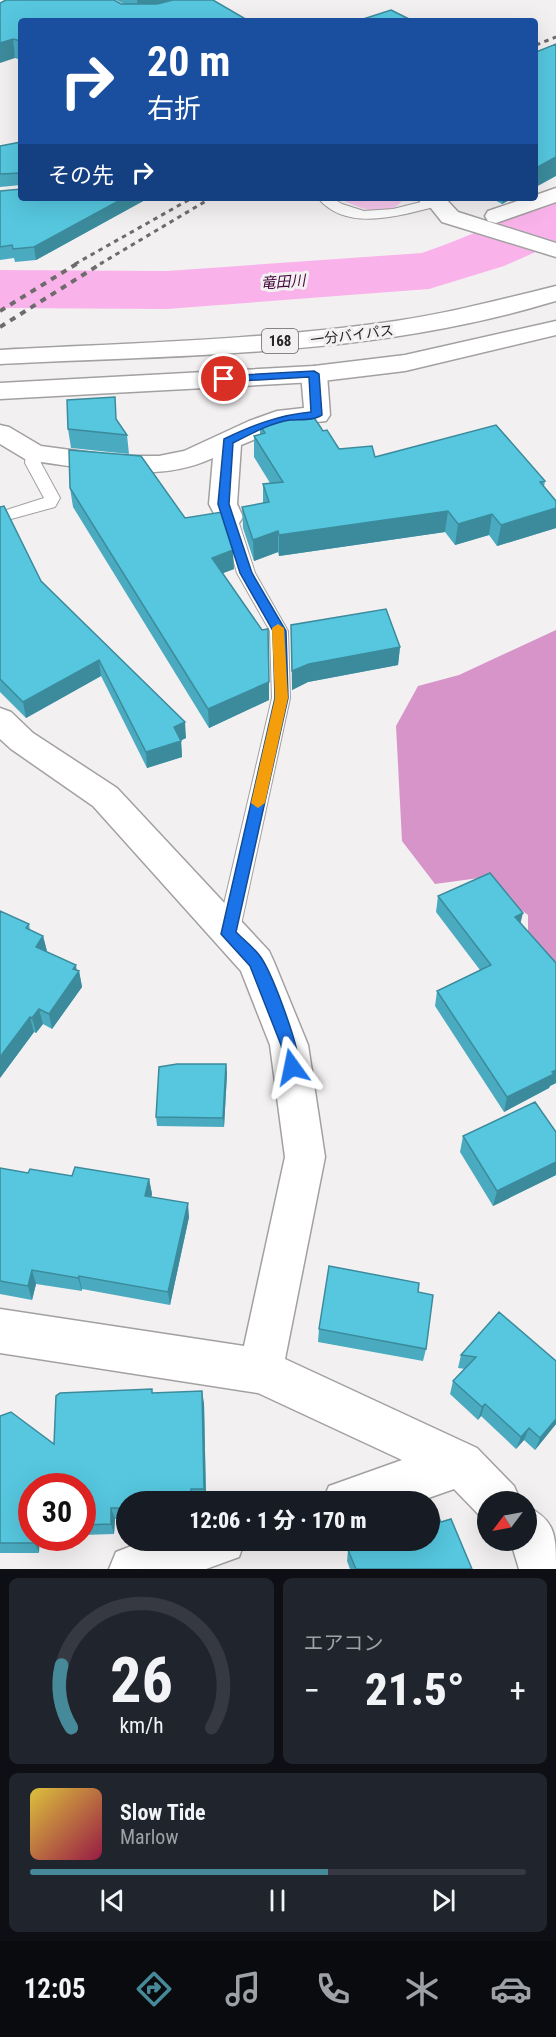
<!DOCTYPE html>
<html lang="ja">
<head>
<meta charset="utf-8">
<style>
	:root { --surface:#171b24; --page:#20242c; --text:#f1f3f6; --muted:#9ea1a6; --line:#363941; --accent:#468a99 }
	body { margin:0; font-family:"Roboto Condensed","Noto Sans JP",sans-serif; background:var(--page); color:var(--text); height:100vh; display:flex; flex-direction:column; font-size:22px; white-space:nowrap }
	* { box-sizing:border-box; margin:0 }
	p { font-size:20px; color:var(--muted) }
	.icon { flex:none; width:33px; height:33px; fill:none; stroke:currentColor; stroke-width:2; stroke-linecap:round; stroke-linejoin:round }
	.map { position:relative; height:1569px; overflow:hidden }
	.side { display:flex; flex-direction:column; gap:9px; padding:9px; background:#0d0f14; flex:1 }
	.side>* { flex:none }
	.guide { position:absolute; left:18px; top:18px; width:520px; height:183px; border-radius:6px; box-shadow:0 6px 24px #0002; background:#1a4fa0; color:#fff; overflow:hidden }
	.needle { width:39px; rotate:238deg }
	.fabs { position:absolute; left:477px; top:1491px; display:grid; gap:12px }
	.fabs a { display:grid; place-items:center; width:60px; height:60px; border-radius:50%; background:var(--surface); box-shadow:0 6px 24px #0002; font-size:30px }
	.speed { position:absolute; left:18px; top:1473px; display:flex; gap:12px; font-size:30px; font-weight:700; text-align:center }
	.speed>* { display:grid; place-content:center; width:78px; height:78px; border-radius:50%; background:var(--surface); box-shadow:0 6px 24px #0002; line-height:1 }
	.speed .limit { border:9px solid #d22; background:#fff; color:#111 }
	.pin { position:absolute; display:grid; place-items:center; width:51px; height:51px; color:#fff; margin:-26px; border:3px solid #fff; border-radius:50%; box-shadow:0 2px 6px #0007 }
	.me { position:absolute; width:66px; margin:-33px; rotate:348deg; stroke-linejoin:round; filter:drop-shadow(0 0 4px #0008) }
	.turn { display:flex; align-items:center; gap:21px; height:126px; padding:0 30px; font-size:27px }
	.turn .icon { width:78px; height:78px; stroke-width:2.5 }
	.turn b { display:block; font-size:42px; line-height:51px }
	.then { display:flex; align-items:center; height:57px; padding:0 30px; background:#0003; gap:12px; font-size:22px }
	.big { font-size:45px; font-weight:800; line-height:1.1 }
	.side .tile { flex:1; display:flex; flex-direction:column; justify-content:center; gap:9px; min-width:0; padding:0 21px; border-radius:9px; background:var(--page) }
	.side .dial { align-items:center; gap:0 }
	.dial svg { height:156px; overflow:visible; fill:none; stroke:var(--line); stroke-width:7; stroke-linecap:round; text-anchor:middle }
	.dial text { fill:var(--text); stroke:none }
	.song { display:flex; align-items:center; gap:18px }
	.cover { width:72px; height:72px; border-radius:9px; background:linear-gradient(135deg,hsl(50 70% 55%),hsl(340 70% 35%)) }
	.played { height:6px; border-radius:3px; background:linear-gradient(90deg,var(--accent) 60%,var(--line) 60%) }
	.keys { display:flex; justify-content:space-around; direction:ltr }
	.heat { display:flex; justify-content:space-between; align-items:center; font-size:33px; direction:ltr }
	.side .tiles { flex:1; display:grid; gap:9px; grid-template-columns:1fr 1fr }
	.tile:last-child { grid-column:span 2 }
	.trip { position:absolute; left:116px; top:1491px; width:324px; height:60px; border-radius:30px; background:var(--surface); box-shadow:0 6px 24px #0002; font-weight:800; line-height:60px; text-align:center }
	.dock { display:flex; height:96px; justify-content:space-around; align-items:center; background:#090b0e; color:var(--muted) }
	.dock .icon { width:42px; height:42px }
	.dock .active { color:var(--accent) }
	.dock b { font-size:27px; color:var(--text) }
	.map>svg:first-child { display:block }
	.green { fill:#f8c7ed }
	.forest { fill:#d794c9 }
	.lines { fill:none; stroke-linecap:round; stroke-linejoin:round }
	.river { fill:#f9b3ea; fill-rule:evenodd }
	.service-casing { stroke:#a3a0a2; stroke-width:2 }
	.minor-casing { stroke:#a3a0a2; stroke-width:3 }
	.tertiary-casing { stroke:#a3a0a2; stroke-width:3 }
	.trunk-casing { stroke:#a3a0a2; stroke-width:3 }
	.service { fill:#fff; fill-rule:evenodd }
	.minor { fill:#fff; fill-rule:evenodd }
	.tertiary { fill:#fff; fill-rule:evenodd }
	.trunk { fill:#fff; fill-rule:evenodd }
	.rail-far1 { stroke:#6d6b6c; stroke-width:3; stroke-dasharray:4.5 4.5; stroke-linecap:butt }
	.rail { stroke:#6d6b6c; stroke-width:4; stroke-dasharray:6 6; stroke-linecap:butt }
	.wall { fill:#4aabc0 }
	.shaded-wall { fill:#3c8b9c }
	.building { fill:#56c7df; stroke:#3c8b9c; stroke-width:1.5 }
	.route { fill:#1a73e8; stroke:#114b97; stroke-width:1.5 }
	.slow { fill:#f59e0b }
	.labels { text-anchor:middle; stroke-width:6; stroke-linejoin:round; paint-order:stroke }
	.far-street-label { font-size:14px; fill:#272627; stroke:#f3f0f2 }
	.far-water-label { font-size:15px; font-style:italic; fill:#470a3e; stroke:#f3f0f2 }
	.shield { fill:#f3f0f2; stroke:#646364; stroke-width:1.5 }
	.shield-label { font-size:15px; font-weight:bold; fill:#272627 }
</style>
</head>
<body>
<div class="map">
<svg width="556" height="1569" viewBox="0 0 556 1569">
	<rect width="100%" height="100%" fill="#f3f0f2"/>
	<path class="green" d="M339 198H398L402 201C385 220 358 208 339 198Z"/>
	<path class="forest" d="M556 630V975L528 955V915L479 878 435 884 402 841 396 726 418 686 459 675Z"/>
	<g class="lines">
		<path class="river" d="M556 203V243L504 266 429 289 167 309 0 308V270L167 271 422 253C467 238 510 215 556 203Z"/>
		<defs>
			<path id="service" d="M318 198H332L342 204 364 211 393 209 437 198 444 202 442 205C404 214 348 234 318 198Z
				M34 448 42 453 41 463 60 498 55 507 0 522V512L44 498 25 463 26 453Z
				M229 512 235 513 237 517 255 573 288 631 290 698 239 934 235 940 228 943 221 940 217 934 272 698 270 631 237 573 221 517 223 513Z"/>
			<path id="minor" d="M556 188V202L496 223 488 221 485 216 488 211 526 198H536V195Z
				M429 198H445L458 212 556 243V257L442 222 426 202Z
				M314 366 323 369 327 374 330 415 326 421 289 425 241 445 237 504 243 517 239 523 229 526 219 523 209 504 213 458C157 484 93 469 34 461L25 459 0 444V425L9 427 41 446 115 456H159L184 451 249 421 277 411 304 408 301 374 305 369Z
				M0 708 11 712 33 733 117 788 269 951 274 962 308 1045 325 1157 285 1359 477 1448 514 1486 521 1502H488V1521L482 1518 454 1489 417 1502H322L329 1486 402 1460 258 1393 0 1353V1309L244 1346 285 1157 270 1045 241 971 93 806 11 749 0 739Z
				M526 1506C556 1520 556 1536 556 1569H519L513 1549 507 1540H526Z
				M147 1540H245L239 1557 206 1569H109L116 1552Z"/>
			<path id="tertiary" d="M417 198H445L448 202 445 207C435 209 423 207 417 198Z"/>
			<path id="trunk" d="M556 286V301L552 302C374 356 184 355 0 364V350C132 343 265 340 396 321 450 313 503 299 556 286Z
				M556 321V335L405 371 314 382 0 399V383L314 366 405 355Z"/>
		</defs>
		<use href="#service" class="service-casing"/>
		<use href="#minor" class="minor-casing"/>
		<use href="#tertiary" class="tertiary-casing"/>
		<use href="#trunk" class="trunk-casing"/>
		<use href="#service" class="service"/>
		<use href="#minor" class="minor"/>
		<use href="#tertiary" class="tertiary"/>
		<use href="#trunk" class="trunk"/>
		<path class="rail-far1" d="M536 45 556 37
			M75 264 192 198
			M100 264 211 198"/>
		<path class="rail" d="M0 311 78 263
			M0 327 102 263"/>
	</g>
	<path class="wall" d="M116 0H213L21 21V60L15 58 0 3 124 4Z
		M21 142V185L0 187V146Z
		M0 191 145 200 36 260 15 262 14 258 0 260Z
		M491 198H513L502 204Z
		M260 425 323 431 339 449 375 457 545 481 544 487 556 501V528L497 546 489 535 455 545 445 532 279 556 278 552 254 561 243 528 242 507 263 503V484L270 483 254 457V436L260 434Z
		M68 429 127 435 129 454 71 448Z
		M70 488 185 518 234 569 223 573 269 700 209 728 73 507Z
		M0 507 41 581 186 738 181 740 182 757 147 768 101 676 26 718 0 692Z
		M291 625 400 647 398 665 308 682 292 690Z
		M438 896 520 923 556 963V1083L550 1086 549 1088 504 1112 435 1006 437 991 480 970 436 912Z
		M0 911 29 924 30 930 43 936 47 952 79 971 82 987 52 1029 43 1024 36 1033 34 1032 0 1078Z
		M226 1064 227 1074 224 1127 157 1126 156 1117Z
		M556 1132V1175L493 1206 460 1152 463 1136Z
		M0 1168 28 1173 149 1179 152 1194 151 1197 189 1217 170 1305 82 1289V1291L36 1284 32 1300 0 1294Z
		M418 1292 426 1349 423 1361 318 1342 319 1329Z
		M461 1355 556 1361V1424L535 1450 524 1440 516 1449 481 1416 478 1420 450 1394 453 1381 465 1369 458 1368Z
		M153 1393 204 1403 206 1499 193 1500V1502H126V1518L115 1519 114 1534 82 1535V1486H32V1538L39 1553H0V1417L54 1444Z
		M441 1522 472 1569H350L347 1561 348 1550Z"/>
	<path class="shaded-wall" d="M137 0H186L138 12Z
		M13 39 15 58 0 63V43Z
		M556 157V176L536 187V168Z
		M124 198H145V200L36 260 34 247Z
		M503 198H513L502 204Z
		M556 508V528L497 546 501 525Z
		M448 511 445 532 279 556V535Z
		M492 514 489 535 455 545 458 524Z
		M278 531V552L254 561 253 540Z
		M233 550 234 569 213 577 212 558Z
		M400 647 398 665 308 682 292 690V671L309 664Z
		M99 660 101 676 26 718 23 702Z
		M269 682V700L209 728 208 709Z
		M185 722 186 738 176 743 181 741 182 757 147 768 146 752 174 727Z
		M523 913 519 929 515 917Z
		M43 936 47 951 39 962 36 947Z
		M76 965 77 973 79 971 82 987 52 1029 49 1014Z
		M39 1009 43 1024 36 1033 32 1018Z
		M30 1017 34 1032 0 1078V1057Z
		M226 1064 227 1074 224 1127 223 1118Z
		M556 1070V1083L550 1086 549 1088 504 1112 507 1097Z
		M556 1162V1175L493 1206 497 1191Z
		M149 1179 152 1194 148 1210 145 1196Z
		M188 1203 189 1217 170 1305 168 1292Z
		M32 1270 36 1284 32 1300 28 1286Z
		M79 1276 82 1289V1291L78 1278Z
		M202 1391 204 1403 206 1499 204 1489Z
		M485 1404 481 1416 478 1420 482 1407Z
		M556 1419V1424L535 1450 540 1438Z
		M529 1428 524 1440 516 1449 521 1437Z
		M111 1508 115 1519 114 1534 111 1524Z
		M35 1538H40L39 1553 34 1543Z"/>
	<path class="building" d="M6 0H114L121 4H157L173 0H213L249 21H21V41L13 39 0 43V3Z
		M391 10 413 21H357Z
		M556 44V157L536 168V52Z
		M21 142V176V173L0 174V146Z
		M21 189V198H124L34 247 13 249 12 245 0 247V191Z
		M115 397 116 419 127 435 68 429 67 400Z
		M311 413 323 431 327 430 339 449 372 446 375 457 496 425 545 481 540 482 556 501V508L501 525 492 514 458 524 448 511 279 535 278 531 253 540 242 507 269 502 263 484 283 482 254 436 265 433 260 425Z
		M69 450 141 456 185 518 222 512 233 550 212 558 262 630 268 629 269 682 208 709 70 488Z
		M4 506 41 581 185 722 174 727 181 741 146 752 99 660 23 702 0 679V507Z
		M386 609 400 647 309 664 292 671 291 625Z
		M490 873 523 913 515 917 556 963V1070L552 1072 554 1074 507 1097 437 991 491 965 438 896Z
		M0 911 29 924 26 928 43 936 36 947 76 965 73 969 79 971 49 1014 39 1009 32 1018 30 1017 0 1057Z
		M177 1064H226L223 1118 156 1117 159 1067Z
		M535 1102 556 1132V1162L497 1191 463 1136Z
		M75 1167 149 1179 145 1196 188 1203 168 1292 79 1276 78 1278 32 1270 28 1286 0 1281V1168L28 1173 30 1169 72 1176Z
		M329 1266 419 1283 418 1292 433 1295 426 1349 319 1329Z
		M499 1312 556 1361V1419L540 1438 529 1428 521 1437 485 1404 482 1407 453 1381 476 1357 461 1355Z
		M152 1389V1393L202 1391 204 1489H191L192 1498 154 1502H126V1508H111V1524L82 1525V1486H32V1538H35L34 1543H0V1416L11 1412 54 1444 56 1396 60 1393Z
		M436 1511 441 1522 451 1519 472 1569H356L348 1550 370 1540H429V1515Z"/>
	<path class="route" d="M314 371 319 374 322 415C314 421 300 419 290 420 270 423 251 434 233 443L229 504 252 573 286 631 288 698 236 932C244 940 256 949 262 959 272 975 305 1057 298 1072L292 1074 287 1072 281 1045 250 966 221 934 275 698 273 631 240 573 218 504 224 439C253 425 279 415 311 412L309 377 224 382 219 379 224 376Z"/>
	<path class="slow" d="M278 624 284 628 288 698 265 803 258 808 251 803 275 698 272 628Z"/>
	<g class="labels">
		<g class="far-street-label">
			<text transform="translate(352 335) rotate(-7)" y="5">一分バイパス</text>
		</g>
		<g class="far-water-label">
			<text transform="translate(283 282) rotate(-4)" y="5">竜田川</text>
		</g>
		<rect class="shield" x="262" y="329" width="36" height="24" rx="4.5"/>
		<g class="shield-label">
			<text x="280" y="346">168</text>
		</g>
	</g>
</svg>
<div class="fabs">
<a><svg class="needle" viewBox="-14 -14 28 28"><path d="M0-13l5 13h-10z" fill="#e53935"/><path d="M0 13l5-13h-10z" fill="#9ea1a6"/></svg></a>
</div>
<div class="speed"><div class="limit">30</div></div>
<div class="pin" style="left:224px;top:379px;background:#d93025"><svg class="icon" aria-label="arrive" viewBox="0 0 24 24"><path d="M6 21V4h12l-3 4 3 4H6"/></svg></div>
<svg class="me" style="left:292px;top:1067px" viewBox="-20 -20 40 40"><path d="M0-17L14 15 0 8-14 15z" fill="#1a73e8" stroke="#fff" stroke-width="4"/></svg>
<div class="trip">12:06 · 1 分 · 170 m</div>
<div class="guide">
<div class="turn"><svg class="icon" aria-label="right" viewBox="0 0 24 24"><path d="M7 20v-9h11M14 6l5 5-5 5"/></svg><div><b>20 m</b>右折</div></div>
<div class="then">その先<svg class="icon" aria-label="right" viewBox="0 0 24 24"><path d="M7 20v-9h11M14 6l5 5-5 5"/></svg></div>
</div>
</div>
<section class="side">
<div class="tiles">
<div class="tile dial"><svg viewBox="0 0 100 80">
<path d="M14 69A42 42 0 1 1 86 69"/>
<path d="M14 69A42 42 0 0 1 9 37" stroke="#468a99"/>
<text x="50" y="56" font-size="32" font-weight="700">26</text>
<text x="50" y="72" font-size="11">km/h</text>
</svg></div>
<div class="tile"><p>エアコン</p>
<div class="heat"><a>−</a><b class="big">21.5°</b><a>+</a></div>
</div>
<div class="tile">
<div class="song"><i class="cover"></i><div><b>Slow Tide</b><p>Marlow</p></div></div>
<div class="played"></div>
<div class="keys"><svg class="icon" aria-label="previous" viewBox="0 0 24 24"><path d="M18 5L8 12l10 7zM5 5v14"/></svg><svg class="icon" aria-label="pause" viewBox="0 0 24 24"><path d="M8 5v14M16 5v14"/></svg><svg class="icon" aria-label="next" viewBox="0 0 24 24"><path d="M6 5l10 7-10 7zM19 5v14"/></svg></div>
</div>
</div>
</section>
<nav class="dock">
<b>12:05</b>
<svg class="icon active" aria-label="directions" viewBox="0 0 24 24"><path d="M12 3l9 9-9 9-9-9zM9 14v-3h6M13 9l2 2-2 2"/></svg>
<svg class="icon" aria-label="music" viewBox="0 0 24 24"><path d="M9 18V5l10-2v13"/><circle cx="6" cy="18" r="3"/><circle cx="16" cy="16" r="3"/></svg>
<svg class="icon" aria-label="phone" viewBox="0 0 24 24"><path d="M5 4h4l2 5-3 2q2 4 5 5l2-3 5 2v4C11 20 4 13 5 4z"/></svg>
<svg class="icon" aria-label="climate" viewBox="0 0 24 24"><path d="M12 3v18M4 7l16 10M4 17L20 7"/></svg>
<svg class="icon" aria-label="car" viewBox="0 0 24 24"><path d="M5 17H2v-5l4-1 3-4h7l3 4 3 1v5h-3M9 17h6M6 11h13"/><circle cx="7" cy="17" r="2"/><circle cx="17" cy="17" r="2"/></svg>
</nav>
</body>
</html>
